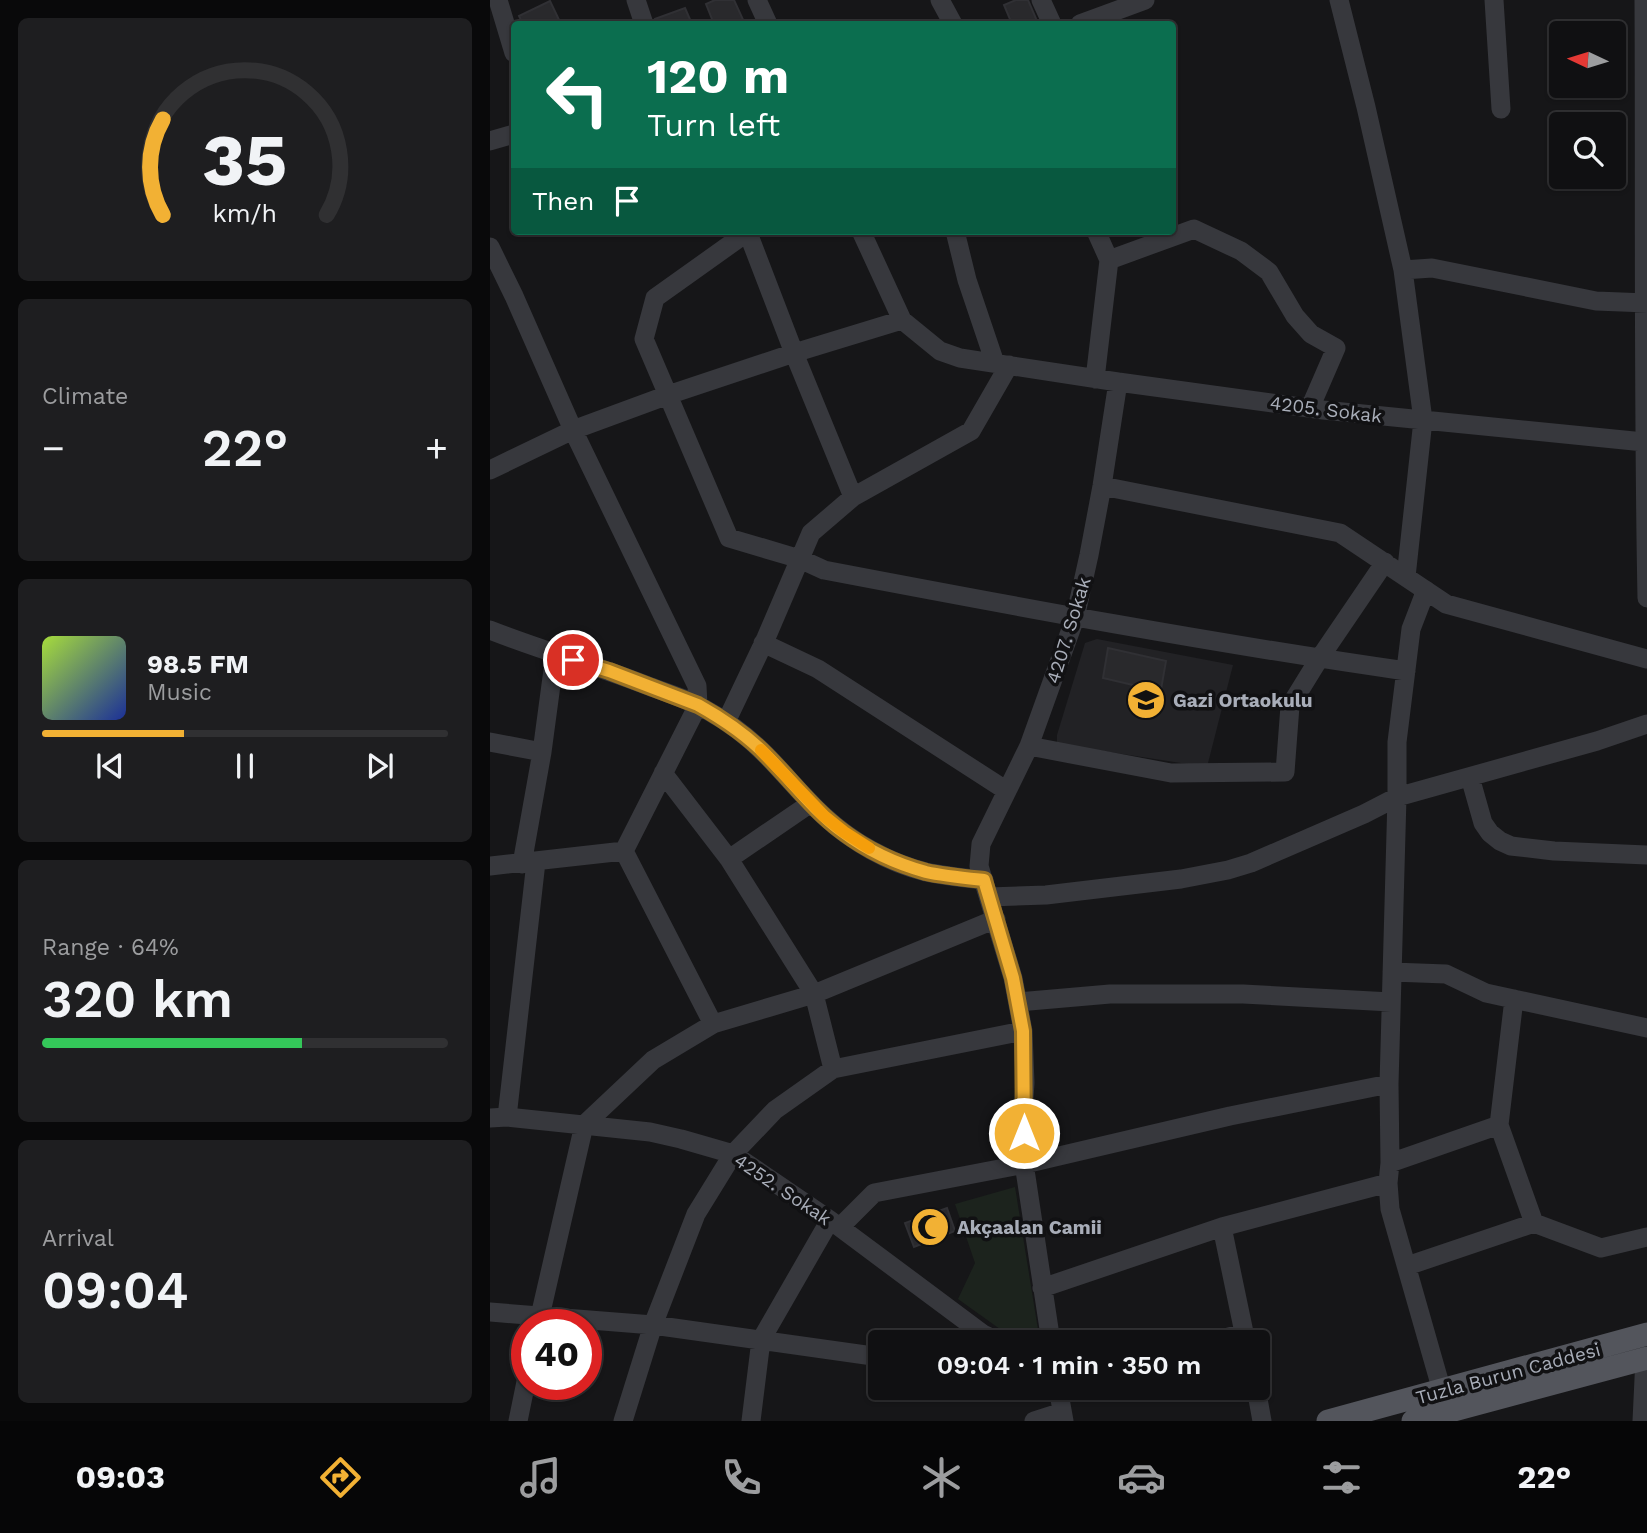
<!DOCTYPE html>
<html lang="en">
<head>
<meta charset="utf-8">
<style>
	:root { --surface:#101012; --page:#1e1e20; --text:#f1f3f6; --muted:#9c9d9f; --line:#303032; --accent:#f2b134 }
	body { margin:0; font-family:"Work Sans",sans-serif; background:var(--page); color:var(--text); height:100vh; display:flex; flex-direction:column; font-size:26px; white-space:nowrap }
	* { box-sizing:border-box; margin:0 }
	p { font-size:23px; color:var(--muted) }
	.icon { flex:none; width:38px; height:38px; fill:none; stroke:currentColor; stroke-width:2; stroke-linecap:round; stroke-linejoin:round }
	.map { position:relative; flex:1; overflow:hidden }
	.sheet { display:flex; flex-direction:column; gap:18px; padding:18px; background:#09090a; width:490px }
	.sheet>* { flex:none }
	.guide { position:absolute; left:21px; top:21px; width:665px; height:214px; border-radius:7px; box-shadow:0 2px 5px #0004,0 0 0 2px var(--line); background:#0b6e4f; color:#fff; overflow:hidden }
	.needle { width:46px; rotate:274deg }
	.tools { position:absolute; left:1059px; top:21px; display:grid; gap:14px }
	.tools a { display:grid; place-items:center; width:77px; height:77px; border-radius:7px; background:var(--surface); box-shadow:0 2px 5px #0004,0 0 0 2px var(--line); font-size:35px }
	.speed { position:absolute; left:21px; top:1309px; display:flex; gap:14px; font-size:35px; font-weight:700; text-align:center }
	.speed>* { display:grid; place-content:center; width:91px; height:91px; border-radius:50%; background:var(--surface); box-shadow:0 2px 5px #0004,0 0 0 2px var(--line); line-height:1 }
	.speed .limit { border:10px solid #d22; background:#fff; color:#111 }
	.pin { position:absolute; display:grid; place-items:center; width:60px; height:60px; color:#fff; margin:-30px; border:4px solid #fff; border-radius:50%; box-shadow:0 2px 7px #0007 }
	.me { position:absolute; width:77px; margin:-38px; rotate:0deg; stroke-linejoin:round; filter:drop-shadow(0 0 5px #0008) }
	.turn { display:flex; align-items:center; gap:24px; height:147px; padding:0 21px; font-size:32px }
	.turn .icon { width:91px; height:91px; stroke-width:2.5 }
	.turn b { display:block; font-size:49px; line-height:60px }
	.then { display:flex; align-items:center; height:66px; padding:0 21px; background:#0003; gap:14px; font-size:26px }
	.big { font-size:52px; font-weight:600; line-height:1.1 }
	.sheet .card { flex:1; display:flex; flex-direction:column; justify-content:center; gap:10px; min-width:0; padding:0 24px; border-radius:10px; background:var(--page) }
	.sheet .dial { align-items:center; gap:0 }
	.dial svg { height:182px; overflow:visible; fill:none; stroke:var(--line); stroke-width:7; stroke-linecap:round; text-anchor:middle }
	.dial text { fill:var(--text); stroke:none }
	.song { display:flex; align-items:center; gap:21px }
	.cover { width:84px; height:84px; border-radius:10px; background:linear-gradient(135deg,hsl(80 70% 55%),hsl(230 70% 35%)) }
	.played { height:7px; border-radius:4px; background:linear-gradient(90deg,var(--accent) 35%,var(--line) 35%) }
	.keys { display:flex; justify-content:space-around; direction:ltr }
	.heat { display:flex; justify-content:space-between; align-items:center; font-size:38px; direction:ltr }
	.charge { height:10px; border-radius:5px; background:linear-gradient(90deg,#34c759 64%,var(--line) 0) }
	.trip { position:absolute; left:378px; top:1330px; width:402px; height:70px; border-radius:7px; background:var(--surface); box-shadow:0 2px 5px #0004,0 0 0 2px var(--line); font-weight:600; line-height:70px; text-align:center }
	.tab-bar { display:flex; height:112px; justify-content:space-around; align-items:center; background:#060607; color:var(--muted) }
	.tab-bar .icon { width:49px; height:49px }
	.tab-bar .selected { color:var(--accent) }
	.tab-bar b { font-size:32px; color:var(--text) }
	main { display:flex; flex:1; min-height:0 }
	.map>svg:first-child { display:block }
	.built { fill:#222225 }
	.green { fill:#1c231d }
	.building { fill:#29292c; stroke:#303034; stroke-width:2 }
	.lines { fill:none; stroke-linecap:round; stroke-linejoin:round }
	.minor { stroke:#37383d; stroke-width:19 }
	.major { stroke:#53555c; stroke-width:23 }
	.route-casing { stroke:#9d7322; stroke-width:18 }
	.route { stroke:#f2b134; stroke-width:12 }
	.slow { stroke:#f59e0b; stroke-width:12 }
	.labels { text-anchor:middle; stroke-width:7; stroke-linejoin:round; paint-order:stroke }
	.street-label { font-size:19px; fill:#a8adb8; stroke:#111113 }
	.poi-label { font-size:19px; font-weight:bold; fill:#a8adb8; stroke:#111113; text-anchor:start }
</style>
</head>
<body>
<main>
<section class="sheet">
<div class="card dial"><svg viewBox="0 0 100 80">
<path d="M14 69A42 42 0 1 1 86 69"/>
<path d="M14 69A42 42 0 0 1 14 27" stroke="#f2b134"/>
<text x="50" y="56" font-size="32" font-weight="700">35</text>
<text x="50" y="72" font-size="11">km/h</text>
</svg></div>
<div class="card"><p>Climate</p>
<div class="heat"><a>−</a><b class="big">22°</b><a>+</a></div>
</div>
<div class="card">
<div class="song"><i class="cover"></i><div><b>98.5 FM</b><p>Music</p></div></div>
<div class="played"></div>
<div class="keys"><svg class="icon" aria-label="previous" viewBox="0 0 24 24"><path d="M18 5L8 12l10 7zM5 5v14"/></svg><svg class="icon" aria-label="pause" viewBox="0 0 24 24"><path d="M8 5v14M16 5v14"/></svg><svg class="icon" aria-label="next" viewBox="0 0 24 24"><path d="M6 5l10 7-10 7zM19 5v14"/></svg></div>
</div>
<div class="card"><p>Range · 64%</p><b class="big">320 km</b><div class="charge"></div></div>
<div class="card"><p>Arrival</p><b class="big">09:04</b></div>
</section>
<div class="map">
<svg width="1157" height="1421" viewBox="0 0 1157 1421">
	<rect width="100%" height="100%" fill="#161618"/>
	<path class="built" d="M607 639 743 665 717 767 567 744V735L595 643Z"/>
	<path class="green" d="M525 1187 550 1342H528L468 1299 485 1263 465 1204Z"/>
	<path class="building" d="M225 0H244L255 24H224L216 4Z
		M526 0H538L547 21 538 24H522L514 5Z
		M60 1 71 24H33L29 16Z
		M195 8 202 24H166L165 19Z
		M618 648 676 661 670 695 641 689 643 685 613 678Z
		M457 1208 465 1231 424 1247 415 1223Z"/>
	<g class="lines">
		<path class="minor" d="M8 0 24 53
			M146 0 154 24
			M267 0 278 24
			M450 0 463 24
			M551 0 562 24
			M849 0 876 107 913 270 933 420 916 577
			M1004 0 1011 109
			M1154 0C1155 199 1153 399 1157 598
			M590 24 655 0
			M0 141 24 134
			M259 231 165 298 154 339 239 538 310 559 334 570C528 607 721 643 916 671
			M371 231 412 320 450 351 470 358 628 382 833 410 1154 442
			M465 231 477 280 505 363
			M258 233 304 353 363 497
			M0 247 24 296 83 430 207 686 208 705 134 851 0 866
			M619 260 704 229 751 251 779 272 805 316 821 334 846 348 820 408
			M913 270 942 268 1106 301 1157 303
			M605 379 619 260 606 231
			M0 470 83 430 178 395 304 353 412 320
			M612 486 850 533 956 604 1157 659
			M936 590 921 629 907 742V797L899 1084 900 1163 898 1183 900 1209 952 1391
			M0 630C53 651 108 666 161 687 181 694 202 701 220 712 240 723 259 738 275 754 295 774 313 797 334 816 362 842 399 863 436 872 455 876 475 878 494 880
			M273 643 328 669 517 791
			M236 722 276 638 321 533 363 497 481 431 519 365
			M0 742 52 752
			M539 746 681 773 795 772 800 706 829 659 895 562
			M173 773 239 859 324 994 343 1069
			M980 777 993 823 1000 833 1010 841 1021 846 1064 851 1157 855
			M134 851 223 1024
			M239 859 321 803
			M32 864 52 752 65 655
			M499 897 556 895 691 879 738 870 761 863 874 814 907 797 1107 741 1157 724
			M902 972 956 974 996 993 1157 1028
			M1024 999 1009 1125 1044 1223
			M528 1002 620 994H753L901 1002
			M17 1117 46 862
			M0 1118 17 1117 160 1132 191 1139 243 1154 340 1220 493 1334 510 1342
			M900 1163 1009 1125
			M350 1227 384 1193 535 1164 740 1116 899 1084
			M732 1227 756 1342
			M917 1266 1044 1223 1111 1248 1157 1237
			M552 1288 732 1227 898 1183
			M0 1312 163 1325 390 1357
			M48 1325 94 1125 163 1060 223 1024 324 994 506 919
			M561 1342 535 1170 533 1114 535 1083 533 1031 523 978 489 866 491 844 539 746 585 618 599 555 612 486 628 382
			M720 1342 754 1333
			M568 1388 574 1421
			M766 1388 772 1421
			M28 1421 37 1377
			M133 1421 163 1325 206 1214 243 1154 285 1110 343 1069 533 1031
			M261 1421 271 1340 340 1220
			M544 1421 572 1412
			M1152 1421 1155 1358"/>
		<path class="major" d="M838 1421 1157 1334
			M923 1421 1157 1358"/>
	</g>
	<g class="lines">
		<defs>
			<path id="route" d="M83 660 119 671 208 705C233 719 257 735 277 756 302 781 324 811 353 832 377 850 407 864 436 872 454 876 475 878 494 880L523 978 533 1031 534 1133"/>
		</defs>
		<use href="#route" class="route-casing"/>
		<use href="#route" class="route"/>
		<path class="slow" d="M271 750 334 816 354 832 379 848"/>
	</g>
	<defs>
		<symbol id="school-disc" viewBox="-11 -11 22 22"><circle r="9.5" fill="#f2b134" stroke="#111113"/><path d="M0-5L7-2L0 1L-7-2ZM-4 1L0 2.5L4 1V4Q0 6-4 4Z" fill="#111"/></symbol>
		<symbol id="mosque-disc" viewBox="-11 -11 22 22"><circle r="9.5" fill="#f2b134" stroke="#111113"/><path d="M3.5-4.9A6 6 0 1 0 3.5 4.9A5 5 0 1 1 3.5-4.9Z" fill="#111"/></symbol>
	</defs>
	<g fill-rule="evenodd">
		<use href="#school-disc" x="634" y="678" width="44" height="44"/>
		<use href="#mosque-disc" x="418" y="1205" width="44" height="44"/>
	</g>
	<g class="labels">
		<g class="street-label">
			<text transform="translate(836 409) rotate(7)" y="7">4205. Sokak</text>
			<text transform="translate(578 630) rotate(-73)" y="7">4207. Sokak</text>
			<text transform="translate(293 1189) rotate(34)" y="7">4252. Sokak</text>
			<text transform="translate(1018 1373) rotate(-15)" y="7">Tuzla Burun Caddesi</text>
		</g>
		<g class="poi-label">
			<text x="683" y="707">Gazi Ortaokulu</text>
			<text x="467" y="1234">Akçaalan Camii</text>
		</g>
	</g>
</svg>
<div class="tools">
<a><svg class="needle" viewBox="-14 -14 28 28"><path d="M0-13l5 13h-10z" fill="#e53935"/><path d="M0 13l5-13h-10z" fill="#9c9d9f"/></svg></a>
<a><svg class="icon" aria-label="search" viewBox="0 0 24 24"><circle cx="10" cy="10" r="6"/><path d="M15 15l6 6"/></svg></a>
</div>
<div class="speed"><div class="limit">40</div></div>
<div class="pin" style="left:83px;top:660px;background:#d93025"><svg class="icon" aria-label="arrive" viewBox="0 0 24 24"><path d="M6 21V4h12l-3 4 3 4H6"/></svg></div>
<svg class="me" style="left:534px;top:1133px" viewBox="-20 -20 40 40"><circle r="17" fill="#f2b134" stroke="#fff" stroke-width="3"/><path d="M0-11L8 9 0 5-8 9z" fill="#fff"/></svg>
<div class="trip">09:04 · 1 min · 350 m</div>
<div class="guide">
<div class="turn"><svg class="icon" aria-label="left" viewBox="0 0 24 24"><path d="M17 20v-9H6M10 6l-5 5 5 5"/></svg><div><b>120 m</b>Turn left</div></div>
<div class="then">Then<svg class="icon" aria-label="arrive" viewBox="0 0 24 24"><path d="M6 21V4h12l-3 4 3 4H6"/></svg></div>
</div>
</div>
</main>
<nav class="tab-bar">
<b>09:03</b>
<svg class="icon selected" aria-label="directions" viewBox="0 0 24 24"><path d="M12 3l9 9-9 9-9-9zM9 14v-3h6M13 9l2 2-2 2"/></svg>
<svg class="icon" aria-label="music" viewBox="0 0 24 24"><path d="M9 18V5l10-2v13"/><circle cx="6" cy="18" r="3"/><circle cx="16" cy="16" r="3"/></svg>
<svg class="icon" aria-label="phone" viewBox="0 0 24 24"><path d="M5 4h4l2 5-3 2q2 4 5 5l2-3 5 2v4C11 20 4 13 5 4z"/></svg>
<svg class="icon" aria-label="climate" viewBox="0 0 24 24"><path d="M12 3v18M4 7l16 10M4 17L20 7"/></svg>
<svg class="icon" aria-label="car" viewBox="0 0 24 24"><path d="M5 17H2v-5l4-1 3-4h7l3 4 3 1v5h-3M9 17h6M6 11h13"/><circle cx="7" cy="17" r="2"/><circle cx="17" cy="17" r="2"/></svg>
<svg class="icon" aria-label="filters" viewBox="0 0 24 24"><path d="M4 7h16M4 17h16"/><circle cx="9" cy="7" r="2"/><circle cx="15" cy="17" r="2"/></svg>
<b>22°</b>
</nav>
</body>
</html>
